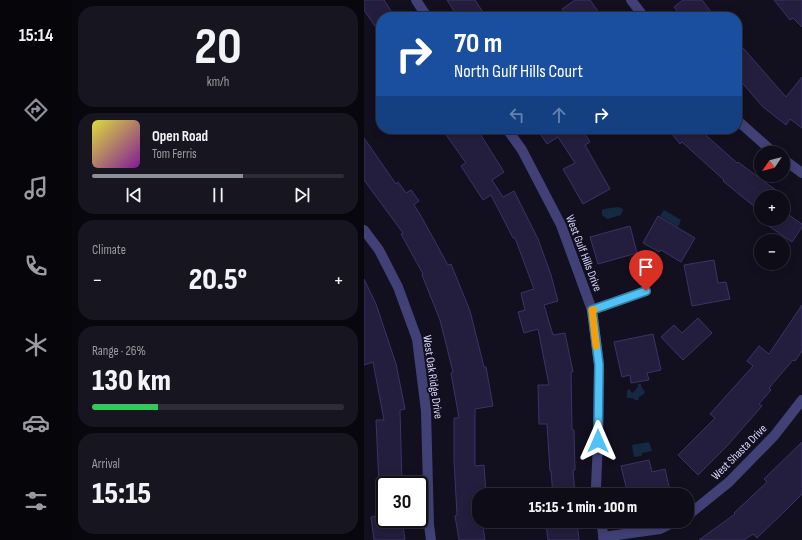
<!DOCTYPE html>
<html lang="en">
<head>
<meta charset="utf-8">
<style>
	:root { --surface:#0e0c17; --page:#171520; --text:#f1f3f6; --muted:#9b9ba1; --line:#2e2c36; --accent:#8c9099 }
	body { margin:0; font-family:"Sofia Sans Condensed",sans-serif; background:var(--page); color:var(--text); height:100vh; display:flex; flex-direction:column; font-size:15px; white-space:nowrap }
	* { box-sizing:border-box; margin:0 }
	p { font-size:13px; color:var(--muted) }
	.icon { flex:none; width:22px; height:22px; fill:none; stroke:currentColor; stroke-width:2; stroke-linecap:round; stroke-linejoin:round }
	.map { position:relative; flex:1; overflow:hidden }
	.panel { display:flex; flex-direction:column; gap:6px; padding:6px; background:#08070d; width:292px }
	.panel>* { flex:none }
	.hud { position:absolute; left:12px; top:12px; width:366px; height:122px; border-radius:16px; box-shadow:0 2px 10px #0003,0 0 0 1px var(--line); background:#1a4fa0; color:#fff; overflow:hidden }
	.needle { width:26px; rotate:235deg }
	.tools { position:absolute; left:390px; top:146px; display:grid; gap:8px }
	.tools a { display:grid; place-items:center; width:36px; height:36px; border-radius:50%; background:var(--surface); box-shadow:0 2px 10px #0003,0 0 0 1px var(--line); font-size:20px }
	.speed { position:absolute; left:12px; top:476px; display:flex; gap:8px; font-size:20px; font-weight:700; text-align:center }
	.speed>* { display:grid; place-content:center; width:52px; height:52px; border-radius:50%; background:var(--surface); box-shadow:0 2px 10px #0003,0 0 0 1px var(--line); line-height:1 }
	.speed .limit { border:2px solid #111; border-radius:6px; background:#fff; color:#111 }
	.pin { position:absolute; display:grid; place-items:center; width:34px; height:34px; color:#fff; margin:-41px -17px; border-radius:50% 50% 50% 0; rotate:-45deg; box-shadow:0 0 4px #0007 }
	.pin .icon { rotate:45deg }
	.me { position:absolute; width:44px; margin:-22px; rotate:0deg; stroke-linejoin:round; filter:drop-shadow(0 0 3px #0008) }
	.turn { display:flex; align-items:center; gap:14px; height:84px; padding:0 12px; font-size:18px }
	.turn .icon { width:52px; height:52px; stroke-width:2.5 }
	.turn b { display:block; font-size:28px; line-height:34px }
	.lanes { display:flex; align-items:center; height:38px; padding:0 12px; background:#0003; justify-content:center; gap:20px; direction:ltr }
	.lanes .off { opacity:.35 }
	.big { font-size:30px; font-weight:800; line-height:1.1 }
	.panel .tile { flex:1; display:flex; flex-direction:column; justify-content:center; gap:6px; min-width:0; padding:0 14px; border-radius:16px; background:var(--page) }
	.panel .dial { align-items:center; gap:0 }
	.dial b { font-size:52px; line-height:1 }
	.song { display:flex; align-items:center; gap:12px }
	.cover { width:48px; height:48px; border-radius:6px; background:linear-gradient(135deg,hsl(60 70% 55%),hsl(290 70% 35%)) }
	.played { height:4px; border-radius:2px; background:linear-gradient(90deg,var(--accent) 60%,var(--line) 60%) }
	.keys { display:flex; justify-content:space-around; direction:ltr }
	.heat { display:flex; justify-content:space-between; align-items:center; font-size:22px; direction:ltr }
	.charge { height:6px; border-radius:3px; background:linear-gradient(90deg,#34c759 26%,var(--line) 0) }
	.trip { position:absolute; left:108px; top:488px; width:222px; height:40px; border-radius:16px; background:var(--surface); box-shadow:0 2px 10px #0003,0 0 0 1px var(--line); font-weight:800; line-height:40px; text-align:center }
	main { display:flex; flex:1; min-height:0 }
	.tab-bar { display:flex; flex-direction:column; width:72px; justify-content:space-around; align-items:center; background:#060509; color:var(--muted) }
	.tab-bar .icon { width:28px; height:28px }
	.tab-bar .on { color:var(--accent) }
	.tab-bar b { font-size:18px; color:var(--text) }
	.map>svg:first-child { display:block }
	.water { fill:#152943 }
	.building { fill:#231e3d; stroke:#3b3366 }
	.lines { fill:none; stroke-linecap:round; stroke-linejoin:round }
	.minor { stroke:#414178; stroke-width:10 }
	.route-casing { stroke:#337fa1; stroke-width:10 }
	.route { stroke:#4fc3f7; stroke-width:7 }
	.slow { stroke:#f59e0b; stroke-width:7 }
	.labels { text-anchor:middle; stroke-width:4; stroke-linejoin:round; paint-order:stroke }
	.street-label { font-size:12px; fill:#d6d3f9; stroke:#12101f }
</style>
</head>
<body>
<main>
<nav class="tab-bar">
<b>15:14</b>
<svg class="icon on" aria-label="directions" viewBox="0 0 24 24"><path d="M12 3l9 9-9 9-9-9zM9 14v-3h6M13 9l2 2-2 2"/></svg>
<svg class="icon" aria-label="music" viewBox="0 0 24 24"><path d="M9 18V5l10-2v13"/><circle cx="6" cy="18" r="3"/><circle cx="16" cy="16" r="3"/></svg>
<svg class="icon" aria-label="phone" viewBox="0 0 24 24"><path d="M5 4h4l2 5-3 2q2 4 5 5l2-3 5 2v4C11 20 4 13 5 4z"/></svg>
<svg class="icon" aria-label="climate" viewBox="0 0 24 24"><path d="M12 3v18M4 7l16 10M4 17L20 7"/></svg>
<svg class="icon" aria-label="car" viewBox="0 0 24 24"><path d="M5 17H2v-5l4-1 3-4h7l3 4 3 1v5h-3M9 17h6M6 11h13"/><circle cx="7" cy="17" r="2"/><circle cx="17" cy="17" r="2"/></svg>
<svg class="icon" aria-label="filters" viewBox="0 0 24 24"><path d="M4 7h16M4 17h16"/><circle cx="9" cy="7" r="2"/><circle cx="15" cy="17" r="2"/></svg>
</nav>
<section class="panel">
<div class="tile dial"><b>20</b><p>km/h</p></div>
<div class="tile">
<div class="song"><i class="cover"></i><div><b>Open Road</b><p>Tom Ferris</p></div></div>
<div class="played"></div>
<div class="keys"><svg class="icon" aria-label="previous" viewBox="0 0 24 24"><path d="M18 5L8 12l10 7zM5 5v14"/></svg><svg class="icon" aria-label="pause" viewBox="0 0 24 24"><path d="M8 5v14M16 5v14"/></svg><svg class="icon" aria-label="next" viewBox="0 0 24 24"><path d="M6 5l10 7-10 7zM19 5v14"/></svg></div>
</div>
<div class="tile"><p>Climate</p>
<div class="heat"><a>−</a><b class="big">20.5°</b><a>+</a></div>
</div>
<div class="tile"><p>Range · 26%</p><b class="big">130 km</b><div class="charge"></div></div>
<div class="tile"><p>Arrival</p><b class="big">15:15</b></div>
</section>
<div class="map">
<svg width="438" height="540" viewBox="0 0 438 540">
	<rect width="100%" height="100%" fill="#12101f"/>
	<path class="water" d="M254 207 259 209 257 215 243 219 238 215V210L240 209Z
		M300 210 317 220 314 227 296 216Z
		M274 384H277V386L281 392 280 394 275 397 274 400H271L269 398H263V390L266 389 267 392 269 393 274 387Z
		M285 442 288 451 278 453 277 456 270 457 268 445Z"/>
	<path class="building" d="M0 0H20L31 17H17V35L0 10Z
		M83 0H111L122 17H81L90 11Z
		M211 0H226L238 17H203L198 9Z
		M319 0H338L351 17H318L310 7Z
		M410 0H438V27L429 18 426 20Z
		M373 41 422 97 438 77V128L426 119 422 125 399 107 373 77Z
		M78 129H113L140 172 128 180 139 197 150 191 174 239 187 275 194 301 180 305 189 335 201 333 209 372H207L208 430H210L211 470H209L211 495H189L187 471H186L183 424H175L174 385H185L174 329 160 333 154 312 161 310 157 293 170 289 151 238H149L127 195 119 200 97 166 102 163Z
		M173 129H218L226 142 221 145 246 189 219 204 199 169 211 163 194 137 183 144Z
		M304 129H335L373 163 374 162 421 197H397V212L359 181 360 180 318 142 316 144Z
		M0 138 32 184 34 182 42 193 47 190 55 201 50 205 57 216 84 265 87 264 106 311 120 367H122L129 406 111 409V466L120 465 122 495H115V521H118L121 540H95L91 516 93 515 90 460V418H95L87 373 89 372 76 320 58 275 59 274 37 234 39 233 0 180Z
		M419 211 438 224V227L428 242 394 219H419Z
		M294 216 331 238 317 262 297 250 295 252 279 243Z
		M266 226 273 253 234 264 226 237Z
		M350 260 354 283 362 282 366 299 328 306 320 265Z
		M0 279 12 304 32 364 41 409 36 410 38 485H15L12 420H20L9 362 0 365Z
		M438 305V351L431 361 429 360 405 388 407 390 395 404 398 406 363 446 334 475 314 455 351 418 346 414 389 366 383 361 395 346 405 354Z
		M334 318 348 333 319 360 297 337 310 325 318 333Z
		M289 334 297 370 283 373 285 380 267 383 266 375 258 377 250 342Z
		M438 442V494L423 509 393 538 389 534 380 540H335L371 514 370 513 403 482 400 479Z
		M285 460 288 472 301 469 306 491 290 495H264L257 466Z
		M21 515V519H38L41 540H10L7 517Z
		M213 522 215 540H184L182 525Z"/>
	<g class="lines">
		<path class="minor" d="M52 0 63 17
			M267 0 280 17
			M373 120 410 153
			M143 129 158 150 197 225 228 310 235 365 234 441 232 487 233 495
			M419 159 438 173
			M0 230 15 250 34 287 53 339 62 411 65 525 67 540
			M228 310 282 291
			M323 516 365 482 410 436 438 400
			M237 521 240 540
			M239 537 296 529 313 521"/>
	</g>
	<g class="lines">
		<defs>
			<path id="route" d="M234 441 235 365 228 310 282 291"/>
		</defs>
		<use href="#route" class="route-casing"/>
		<use href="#route" class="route"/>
		<path class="slow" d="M230 310H228L232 346"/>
	</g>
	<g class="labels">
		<g class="street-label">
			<text transform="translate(220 253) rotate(69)" y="4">West Gulf Hills Drive</text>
			<text transform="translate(69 377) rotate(82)" y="4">West Oak Ridge Drive</text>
			<text transform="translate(375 452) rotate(-45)" y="4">West Shasta Drive</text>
		</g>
	</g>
</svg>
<div class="tools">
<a><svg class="needle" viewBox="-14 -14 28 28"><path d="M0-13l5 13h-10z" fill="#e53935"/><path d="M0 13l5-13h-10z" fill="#9b9ba1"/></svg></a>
<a>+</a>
<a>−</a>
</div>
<div class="speed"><div class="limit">30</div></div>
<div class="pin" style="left:282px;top:291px;background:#d93025"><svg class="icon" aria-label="arrive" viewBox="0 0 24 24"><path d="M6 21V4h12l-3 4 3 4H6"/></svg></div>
<svg class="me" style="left:234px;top:441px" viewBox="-20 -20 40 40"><path d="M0-17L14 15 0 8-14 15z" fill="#4fc3f7" stroke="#fff" stroke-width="4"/></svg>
<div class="trip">15:15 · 1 min · 100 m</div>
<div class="hud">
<div class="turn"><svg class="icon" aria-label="right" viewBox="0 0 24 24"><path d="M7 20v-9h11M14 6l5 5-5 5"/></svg><div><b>70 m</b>North Gulf Hills Court</div></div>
<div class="lanes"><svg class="icon off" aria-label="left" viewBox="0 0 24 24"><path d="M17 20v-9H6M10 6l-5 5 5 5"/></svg><svg class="icon off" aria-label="ahead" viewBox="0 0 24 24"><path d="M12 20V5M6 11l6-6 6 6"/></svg><svg class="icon" aria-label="right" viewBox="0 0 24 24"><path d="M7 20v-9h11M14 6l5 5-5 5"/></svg></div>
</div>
</div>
</main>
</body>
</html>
